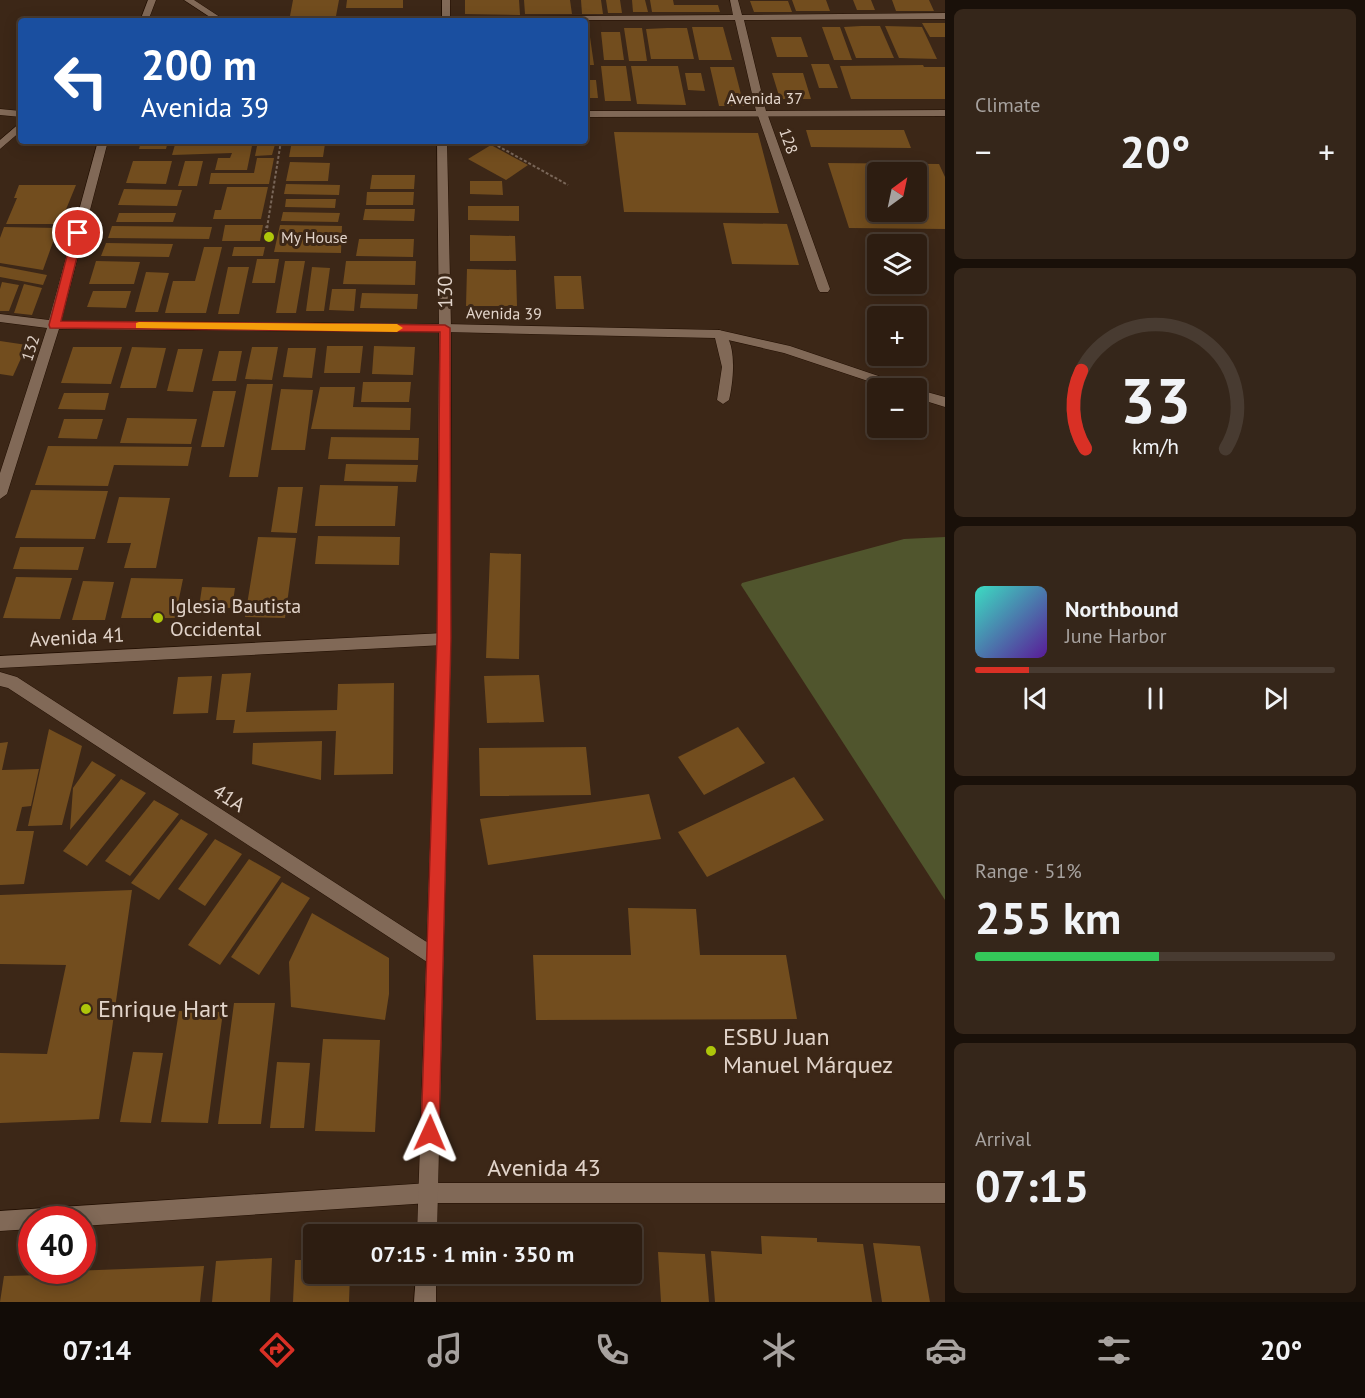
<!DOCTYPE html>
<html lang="en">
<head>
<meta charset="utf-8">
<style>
	:root { --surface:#2d1d11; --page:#35261a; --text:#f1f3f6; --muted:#a7a29f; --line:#483b31; --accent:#d93025 }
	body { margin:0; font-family:"PT Sans",sans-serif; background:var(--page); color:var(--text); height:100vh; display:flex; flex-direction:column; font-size:22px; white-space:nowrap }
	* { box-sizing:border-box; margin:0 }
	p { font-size:20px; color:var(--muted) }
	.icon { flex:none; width:33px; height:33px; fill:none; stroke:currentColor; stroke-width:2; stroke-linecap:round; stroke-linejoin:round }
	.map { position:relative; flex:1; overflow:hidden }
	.sheet { display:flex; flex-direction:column; gap:9px; padding:9px; background:#191009; width:420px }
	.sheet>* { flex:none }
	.banner { position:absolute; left:18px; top:18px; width:570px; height:126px; border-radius:6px; box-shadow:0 3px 15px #0003,0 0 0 2px var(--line); background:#1a4fa0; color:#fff; overflow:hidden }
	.needle { width:39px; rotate:33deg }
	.controls { position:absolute; left:867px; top:162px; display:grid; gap:12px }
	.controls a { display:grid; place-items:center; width:60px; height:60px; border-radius:6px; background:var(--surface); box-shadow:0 3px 15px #0003,0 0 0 2px var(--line); font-size:30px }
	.speed { position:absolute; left:18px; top:1206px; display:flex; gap:12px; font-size:30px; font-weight:700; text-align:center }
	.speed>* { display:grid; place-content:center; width:78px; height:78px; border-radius:50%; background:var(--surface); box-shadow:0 3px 15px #0003,0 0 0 2px var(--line); line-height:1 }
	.speed .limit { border:9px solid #d22; background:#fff; color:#111 }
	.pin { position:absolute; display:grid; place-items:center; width:51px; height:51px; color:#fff; margin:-26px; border:3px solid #fff; border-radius:50%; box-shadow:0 2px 6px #0007 }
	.me { position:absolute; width:66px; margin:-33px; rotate:1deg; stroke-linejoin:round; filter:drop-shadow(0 0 4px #0008) }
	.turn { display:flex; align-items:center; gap:21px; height:126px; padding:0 24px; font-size:27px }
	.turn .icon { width:78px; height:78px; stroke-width:2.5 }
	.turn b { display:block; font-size:42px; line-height:51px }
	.big { font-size:45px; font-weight:800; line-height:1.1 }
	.sheet .tile { flex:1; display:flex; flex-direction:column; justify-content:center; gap:9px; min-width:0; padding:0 21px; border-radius:9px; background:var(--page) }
	.sheet .dial { align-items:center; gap:0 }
	.dial svg { height:156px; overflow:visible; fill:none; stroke:var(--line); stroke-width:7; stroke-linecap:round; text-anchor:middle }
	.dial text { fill:var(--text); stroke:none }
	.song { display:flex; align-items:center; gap:18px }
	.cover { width:72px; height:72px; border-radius:9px; background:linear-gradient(135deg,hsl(170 70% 55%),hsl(270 70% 35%)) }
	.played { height:6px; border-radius:3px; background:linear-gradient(90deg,var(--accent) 15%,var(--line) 15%) }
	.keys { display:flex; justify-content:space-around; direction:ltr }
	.heat { display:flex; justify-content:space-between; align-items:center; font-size:33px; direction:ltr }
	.charge { height:9px; border-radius:4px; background:linear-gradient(90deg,#34c759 51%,var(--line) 0) }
	.trip { position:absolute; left:303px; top:1224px; width:339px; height:60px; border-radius:6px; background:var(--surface); box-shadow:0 3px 15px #0003,0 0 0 2px var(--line); font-weight:800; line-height:60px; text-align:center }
	.tabs { display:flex; height:96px; justify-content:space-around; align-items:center; background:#120c07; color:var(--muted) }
	.tabs .icon { width:42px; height:42px }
	.tabs .active { color:var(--accent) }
	.tabs b { font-size:27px; color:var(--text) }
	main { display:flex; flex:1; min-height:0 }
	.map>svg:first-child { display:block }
	.green { fill:#50552d }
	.building { fill:#724d1e; fill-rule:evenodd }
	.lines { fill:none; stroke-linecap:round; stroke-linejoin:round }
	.lane-casing { stroke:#220f02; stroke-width:1 }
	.street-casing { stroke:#220f02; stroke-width:1 }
	.secondary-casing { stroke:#220f02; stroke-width:1 }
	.path-far1 { stroke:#796658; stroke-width:2; stroke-dasharray:3 2; stroke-linecap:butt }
	.path { stroke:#796658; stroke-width:3; stroke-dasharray:4 2; stroke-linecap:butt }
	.lane { fill:#816957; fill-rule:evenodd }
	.street { fill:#816957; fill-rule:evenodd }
	.secondary { fill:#816957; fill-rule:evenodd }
	.route { fill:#d93025; stroke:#8d1f18; stroke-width:1.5 }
	.slow { fill:#f59e0b }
	.poi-dot { fill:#aec60a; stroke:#3c2717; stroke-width:2 }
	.labels { text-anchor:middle; stroke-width:6; stroke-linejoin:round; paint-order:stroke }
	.far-street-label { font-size:16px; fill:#e2d4ca; stroke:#3c2717 }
	.far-poi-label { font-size:16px; fill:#e2d4ca; stroke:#3c2717; text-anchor:start }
	.street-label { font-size:20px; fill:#e2d4ca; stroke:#3c2717 }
	.poi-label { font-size:20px; fill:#e2d4ca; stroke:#3c2717; text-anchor:start }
	.near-poi-label { font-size:24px; fill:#e2d4ca; stroke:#3c2717; text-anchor:start }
	.near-street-label { font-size:24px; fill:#e2d4ca; stroke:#3c2717 }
</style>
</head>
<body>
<main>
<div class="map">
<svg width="945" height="1302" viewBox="0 0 945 1302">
	<rect width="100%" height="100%" fill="#3c2717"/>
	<path class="green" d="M945 537V900L741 585 742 583 904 539Z"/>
	<path class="building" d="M293 0H339L336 16H290Z
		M347 0H403V8H346Z
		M465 0H519L520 15 465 14Z
		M524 0H570L572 14H525Z
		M581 0H601L603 14H582Z
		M606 0H620L622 13H608Z
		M632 0H645L648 12H633Z
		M650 0H673L674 5H718L720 12H652Z
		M792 0H826L830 11H796Z
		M853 0H871L875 10H857Z
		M892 0H929L934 11H896Z
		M750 1H788L792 12H754Z
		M922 23H945V37H930Z
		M861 26H880L894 58H856L844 27Z
		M885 26 922 27 937 59 899 58Z
		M692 27H723L732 60H699Z
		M822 27H840L852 60H834Z
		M624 28H642L647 61H629Z
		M667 28H687L694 59H651L646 29Z
		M585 30H589L594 65H585Z
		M601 32H620L624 60H604Z
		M771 37H801L808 57H777Z
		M811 64H829L838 88H819Z
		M923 65 924 67H945V99H851L840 66Z
		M601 66H626L631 101H605Z
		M631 66H678L686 105 637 104Z
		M710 67H734L744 106H719Z
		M685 73H701L705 91 688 90Z
		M772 73H803L811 99H780Z
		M585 80H596L598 98H585Z
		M806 130H904L911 148 811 147Z
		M614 132 758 133 779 213 624 212Z
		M141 141H168L166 149H139Z
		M176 141H253L247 170H215L218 158H230L232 153 172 155Z
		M258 141H276L272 155 255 156Z
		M292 141H332L331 145 325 144 323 157H289Z
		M491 145 528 165 506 180 468 159Z
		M257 158H274L269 184H209L211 173H254Z
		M133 161H172L166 184 126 183Z
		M185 161H203L197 186H178Z
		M290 162 330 163 328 181H286Z
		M828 163 939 164 945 177V229L849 228ZM878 172H916V212H878Z
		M372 175H415L414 189H370Z
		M470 181H502L503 195 470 194Z
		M286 184 340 185 339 195 284 194Z
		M19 185H76L60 224H6L17 198H14Z
		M227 187H268L261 219H213L215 210H221Z
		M124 189 182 190 177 206 118 205Z
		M367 192H414L413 205H366Z
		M286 199H336L335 208 285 207Z
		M468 206H519V221L468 220Z
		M365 209H415L414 221 363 220Z
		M283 212 340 213 338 222 281 221Z
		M119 213H176L173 222H116Z
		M723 223 787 224 799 265 732 264Z
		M225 225H263L260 241H222Z
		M280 225 342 226 341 253 274 252Z
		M112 226 212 227 209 239 108 238Z
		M4 227 58 228 43 270 0 263V238Z
		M470 235 515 236 516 261H470Z
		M359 239H414L413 257 356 256Z
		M106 243 173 244 169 257 101 256Z
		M204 247H222L206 313H165L173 281H195Z
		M234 247H265L263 256H232Z
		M257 259H279L275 283H252Z
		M96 261 140 262 134 284H89Z
		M285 261H305L296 313H276Z
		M346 261H416L415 285 343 284Z
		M0 266 47 275 43 285 0 277Z
		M228 267H249L239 314H218Z
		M312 267 330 268 324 311H306Z
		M467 269 516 270 517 306H466Z
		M146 272 169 273 158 312H135Z
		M554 276H581L584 309H556Z
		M2 282 19 285 9 311H0V289Z
		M24 284 42 288 32 315 14 313Z
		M332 289H356L354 311 329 310Z
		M93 291H131L126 308 87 307Z
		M362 293 418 294 417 309 360 308Z
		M0 341 27 345 13 376 0 374Z
		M327 346H363L360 373H324Z
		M374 346 415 347 413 375 372 374Z
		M73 347H122L111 384 61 383Z
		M132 347 166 348 156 388H120Z
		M252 347H278L272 380 245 379Z
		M288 348H316L312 378 283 377Z
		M178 349H203L193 392 167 391Z
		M219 351H242L236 381H212Z
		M363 382H411L409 402H361Z
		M247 384H273L258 477H229Z
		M320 387H355L353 407 411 408 410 430 311 429Z
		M281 389 313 390 305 450H271Z
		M213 391H236L224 447H201Z
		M64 393H109L105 410 58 409Z
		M127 418 197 419 191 444 120 443Z
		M64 419H103L97 439 58 438Z
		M331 437 419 438 418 460 328 459Z
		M48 446 192 447 188 466 114 465 108 486 35 485Z
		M346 464 418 465 416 482 344 481Z
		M320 485 398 486 395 526H315Z
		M278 487H303L297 533 271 532Z
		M31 490 108 491 95 539 15 538Z
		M119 497 170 498 156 568H124L131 543H107Z
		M318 536 400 537 399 565 315 564Z
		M258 537 296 538 285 618 245 617Z
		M20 547H84L78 570 13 569Z
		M490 553 521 554 519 659 486 658Z
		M16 577 72 578 60 619 3 618Z
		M131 578 183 579 175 618H121Z
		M83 581 114 582 105 620H72Z
		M202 587 235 588 232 608 199 607Z
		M251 673 246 712 337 710 338 684 394 683 393 774 334 775 336 731 233 733 235 720H216L222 674Z
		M539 675 544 722 487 723 484 676Z
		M212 676 208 713 173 714 178 677Z
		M738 727 765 763 704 795 678 757Z
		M49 729 82 746 62 825 28 826Z
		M322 741 321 780 252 764 253 743Z
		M8 742 2 770 39 769 31 806 22 807 16 831H34L24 884 0 885V743Z
		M586 747 591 795 480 796 479 748Z
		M92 761 116 775 70 830 73 788Z
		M794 777 824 820 707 877 678 832Z
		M121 779 146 793 87 866 63 851Z
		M649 794 661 839 488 865 480 819Z
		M154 800 179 814 130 876 105 861Z
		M181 819 208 834 159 900 131 883Z
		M215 839 242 854 205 906 178 889Z
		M249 859 281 877 220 965 188 945Z
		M282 882 310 898 259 975 231 957Z
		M132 890 99 1119 0 1123V1053L47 1054 66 965 0 964V895Z
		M628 908 696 909 700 955H786L797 1019 536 1020 533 955H631Z
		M312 913 389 958V994L385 1020 291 1007 289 962Z
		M234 1003H275L261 1124H218Z
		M179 1011 223 1012 208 1123 161 1122Z
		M323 1039 380 1040 375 1132 315 1131Z
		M133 1052 163 1053 151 1123 120 1122Z
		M277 1062 310 1063 304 1128H270Z
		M761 1236 817 1238V1242L863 1244 872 1302H715L711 1251 762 1254Z
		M873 1243 920 1246 930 1302H882Z
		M658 1252 705 1254 709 1302H661Z
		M272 1258 270 1302H212L216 1261Z
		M295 1260H314V1274H350L349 1302H293Z
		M204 1266 200 1302H0L4 1276 44 1275 45 1272Z"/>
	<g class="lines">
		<defs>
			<path id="lane" d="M184 0H194L226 21H216Z
				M759 111 767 113 830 289 828 292H820L818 289 757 113Z
				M719 330 790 346 905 385 907 388H889L784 353 715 337 713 334Z
				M916 389 945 397V407L916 398Z"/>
			<path id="street" d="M148 0H156L148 21H140Z
				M730 0H738L742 15 945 13V19L744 20 766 111 945 110V116L585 117V111H756L735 20H442L446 17 733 15Z
				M0 109 21 111V117L0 115Z
				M21 122V131L0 149V140Z
				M98 141H108L61 321 445 324 719 330C739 337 733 384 729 400L723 404 717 400 722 367 715 338 445 332 59 329 7 494 0 499V473L47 328 0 322V314L49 320Z
				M444 633 449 635 451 639 449 643 444 645 0 668V656Z
				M0 672 17 677 439 950 442 956 439 962 433 965 427 962 8 688 0 686Z
				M429 1183H945V1203H429L82 1226V1220H32V1229L0 1231V1211Z"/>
			<path id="secondary" d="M442 0H450V21H442Z
				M437 141H447L451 328V639L437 1234H417L437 639 439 328Z
				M416 1274H436V1302H414Z"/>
		</defs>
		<use href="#lane" class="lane-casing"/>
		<use href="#street" class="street-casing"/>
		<use href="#secondary" class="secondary-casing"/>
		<path class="path-far1" d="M489 141 568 185
			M267 228 281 141"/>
		<path class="path" d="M265 240 267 226"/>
		<use href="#lane" class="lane"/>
		<use href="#street" class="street"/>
		<use href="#secondary" class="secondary"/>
	</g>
	<path class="route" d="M78 230 83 233 61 321 445 325 450 328 451 639 439 1133 436 1139 430 1142 423 1139 421 1133 437 639 440 332 50 328 49 325 73 233Z"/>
	<path class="slow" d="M139 322 397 324 403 328 397 332 136 328V323Z"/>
	<g class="poi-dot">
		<circle cx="269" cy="237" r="6"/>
		<circle cx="158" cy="618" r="6"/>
		<circle cx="86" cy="1009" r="6"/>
		<circle cx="711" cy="1051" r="6"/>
	</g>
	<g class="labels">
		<g class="far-street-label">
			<text x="765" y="104">Avenida 37</text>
			<text transform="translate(789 141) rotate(71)" y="6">128</text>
			<text transform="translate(504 313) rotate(1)" y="6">Avenida 39</text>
			<text transform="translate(30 348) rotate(-72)" y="6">132</text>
		</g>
		<g class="far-poi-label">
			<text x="281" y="243">My House</text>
		</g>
		<g class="street-label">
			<text transform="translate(445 292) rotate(-91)" y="7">130</text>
			<text transform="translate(77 637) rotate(-3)" y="7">Avenida 41</text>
			<text transform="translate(229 798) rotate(33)" y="7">41A</text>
		</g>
		<g class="poi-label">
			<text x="170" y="613">Iglesia Bautista<tspan x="170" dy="23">Occidental</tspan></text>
		</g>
		<g class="near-poi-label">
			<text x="98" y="1017">Enrique Hart</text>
			<text x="723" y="1045">ESBU Juan<tspan x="723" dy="28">Manuel Márquez</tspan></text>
		</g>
		<g class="near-street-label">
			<text x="544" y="1176">Avenida 43</text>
		</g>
	</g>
</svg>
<div class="controls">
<a><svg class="needle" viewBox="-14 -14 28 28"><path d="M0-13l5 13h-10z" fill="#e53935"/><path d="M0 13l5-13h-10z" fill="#a7a29f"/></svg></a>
<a><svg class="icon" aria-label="layers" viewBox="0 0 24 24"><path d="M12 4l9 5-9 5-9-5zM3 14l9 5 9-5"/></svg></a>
<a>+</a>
<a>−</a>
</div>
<div class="speed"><div class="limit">40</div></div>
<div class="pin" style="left:78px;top:233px;background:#d93025"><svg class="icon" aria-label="arrive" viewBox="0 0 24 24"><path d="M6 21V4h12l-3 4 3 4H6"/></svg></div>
<svg class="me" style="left:430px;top:1133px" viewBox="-20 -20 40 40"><path d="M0-17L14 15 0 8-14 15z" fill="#d93025" stroke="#fff" stroke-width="4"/></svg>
<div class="trip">07:15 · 1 min · 350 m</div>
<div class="banner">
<div class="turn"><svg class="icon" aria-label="left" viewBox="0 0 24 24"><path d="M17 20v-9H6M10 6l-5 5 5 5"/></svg><div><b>200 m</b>Avenida 39</div></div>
</div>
</div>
<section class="sheet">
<div class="tile"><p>Climate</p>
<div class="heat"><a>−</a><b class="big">20°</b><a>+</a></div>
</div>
<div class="tile dial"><svg viewBox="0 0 100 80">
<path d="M14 69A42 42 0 1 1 86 69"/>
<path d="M14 69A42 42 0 0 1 12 29" stroke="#d93025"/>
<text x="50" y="56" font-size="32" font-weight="700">33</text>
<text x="50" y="72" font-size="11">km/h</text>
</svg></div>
<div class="tile">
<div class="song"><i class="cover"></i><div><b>Northbound</b><p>June Harbor</p></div></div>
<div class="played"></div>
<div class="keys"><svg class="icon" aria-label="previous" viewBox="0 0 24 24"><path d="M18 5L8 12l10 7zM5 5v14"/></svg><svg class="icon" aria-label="pause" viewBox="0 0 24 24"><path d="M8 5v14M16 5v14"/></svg><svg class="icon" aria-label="next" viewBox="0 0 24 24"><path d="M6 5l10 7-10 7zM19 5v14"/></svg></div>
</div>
<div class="tile"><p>Range · 51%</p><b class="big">255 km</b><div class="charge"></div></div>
<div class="tile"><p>Arrival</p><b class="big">07:15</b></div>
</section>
</main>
<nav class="tabs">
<b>07:14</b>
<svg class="icon active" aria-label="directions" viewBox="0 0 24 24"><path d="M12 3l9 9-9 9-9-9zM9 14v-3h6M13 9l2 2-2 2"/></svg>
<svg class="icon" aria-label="music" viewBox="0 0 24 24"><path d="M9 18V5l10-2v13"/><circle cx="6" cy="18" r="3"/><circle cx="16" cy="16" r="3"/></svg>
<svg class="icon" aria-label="phone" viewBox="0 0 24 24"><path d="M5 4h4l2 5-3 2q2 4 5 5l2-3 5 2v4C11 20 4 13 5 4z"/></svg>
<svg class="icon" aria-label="climate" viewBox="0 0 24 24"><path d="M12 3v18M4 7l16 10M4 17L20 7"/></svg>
<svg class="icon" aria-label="car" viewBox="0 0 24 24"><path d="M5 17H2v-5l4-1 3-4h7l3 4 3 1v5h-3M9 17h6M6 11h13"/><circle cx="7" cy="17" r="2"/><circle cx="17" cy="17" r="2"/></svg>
<svg class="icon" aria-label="filters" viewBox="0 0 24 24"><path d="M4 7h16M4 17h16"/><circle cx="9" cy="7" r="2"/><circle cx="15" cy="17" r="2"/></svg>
<b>20°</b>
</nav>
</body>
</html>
